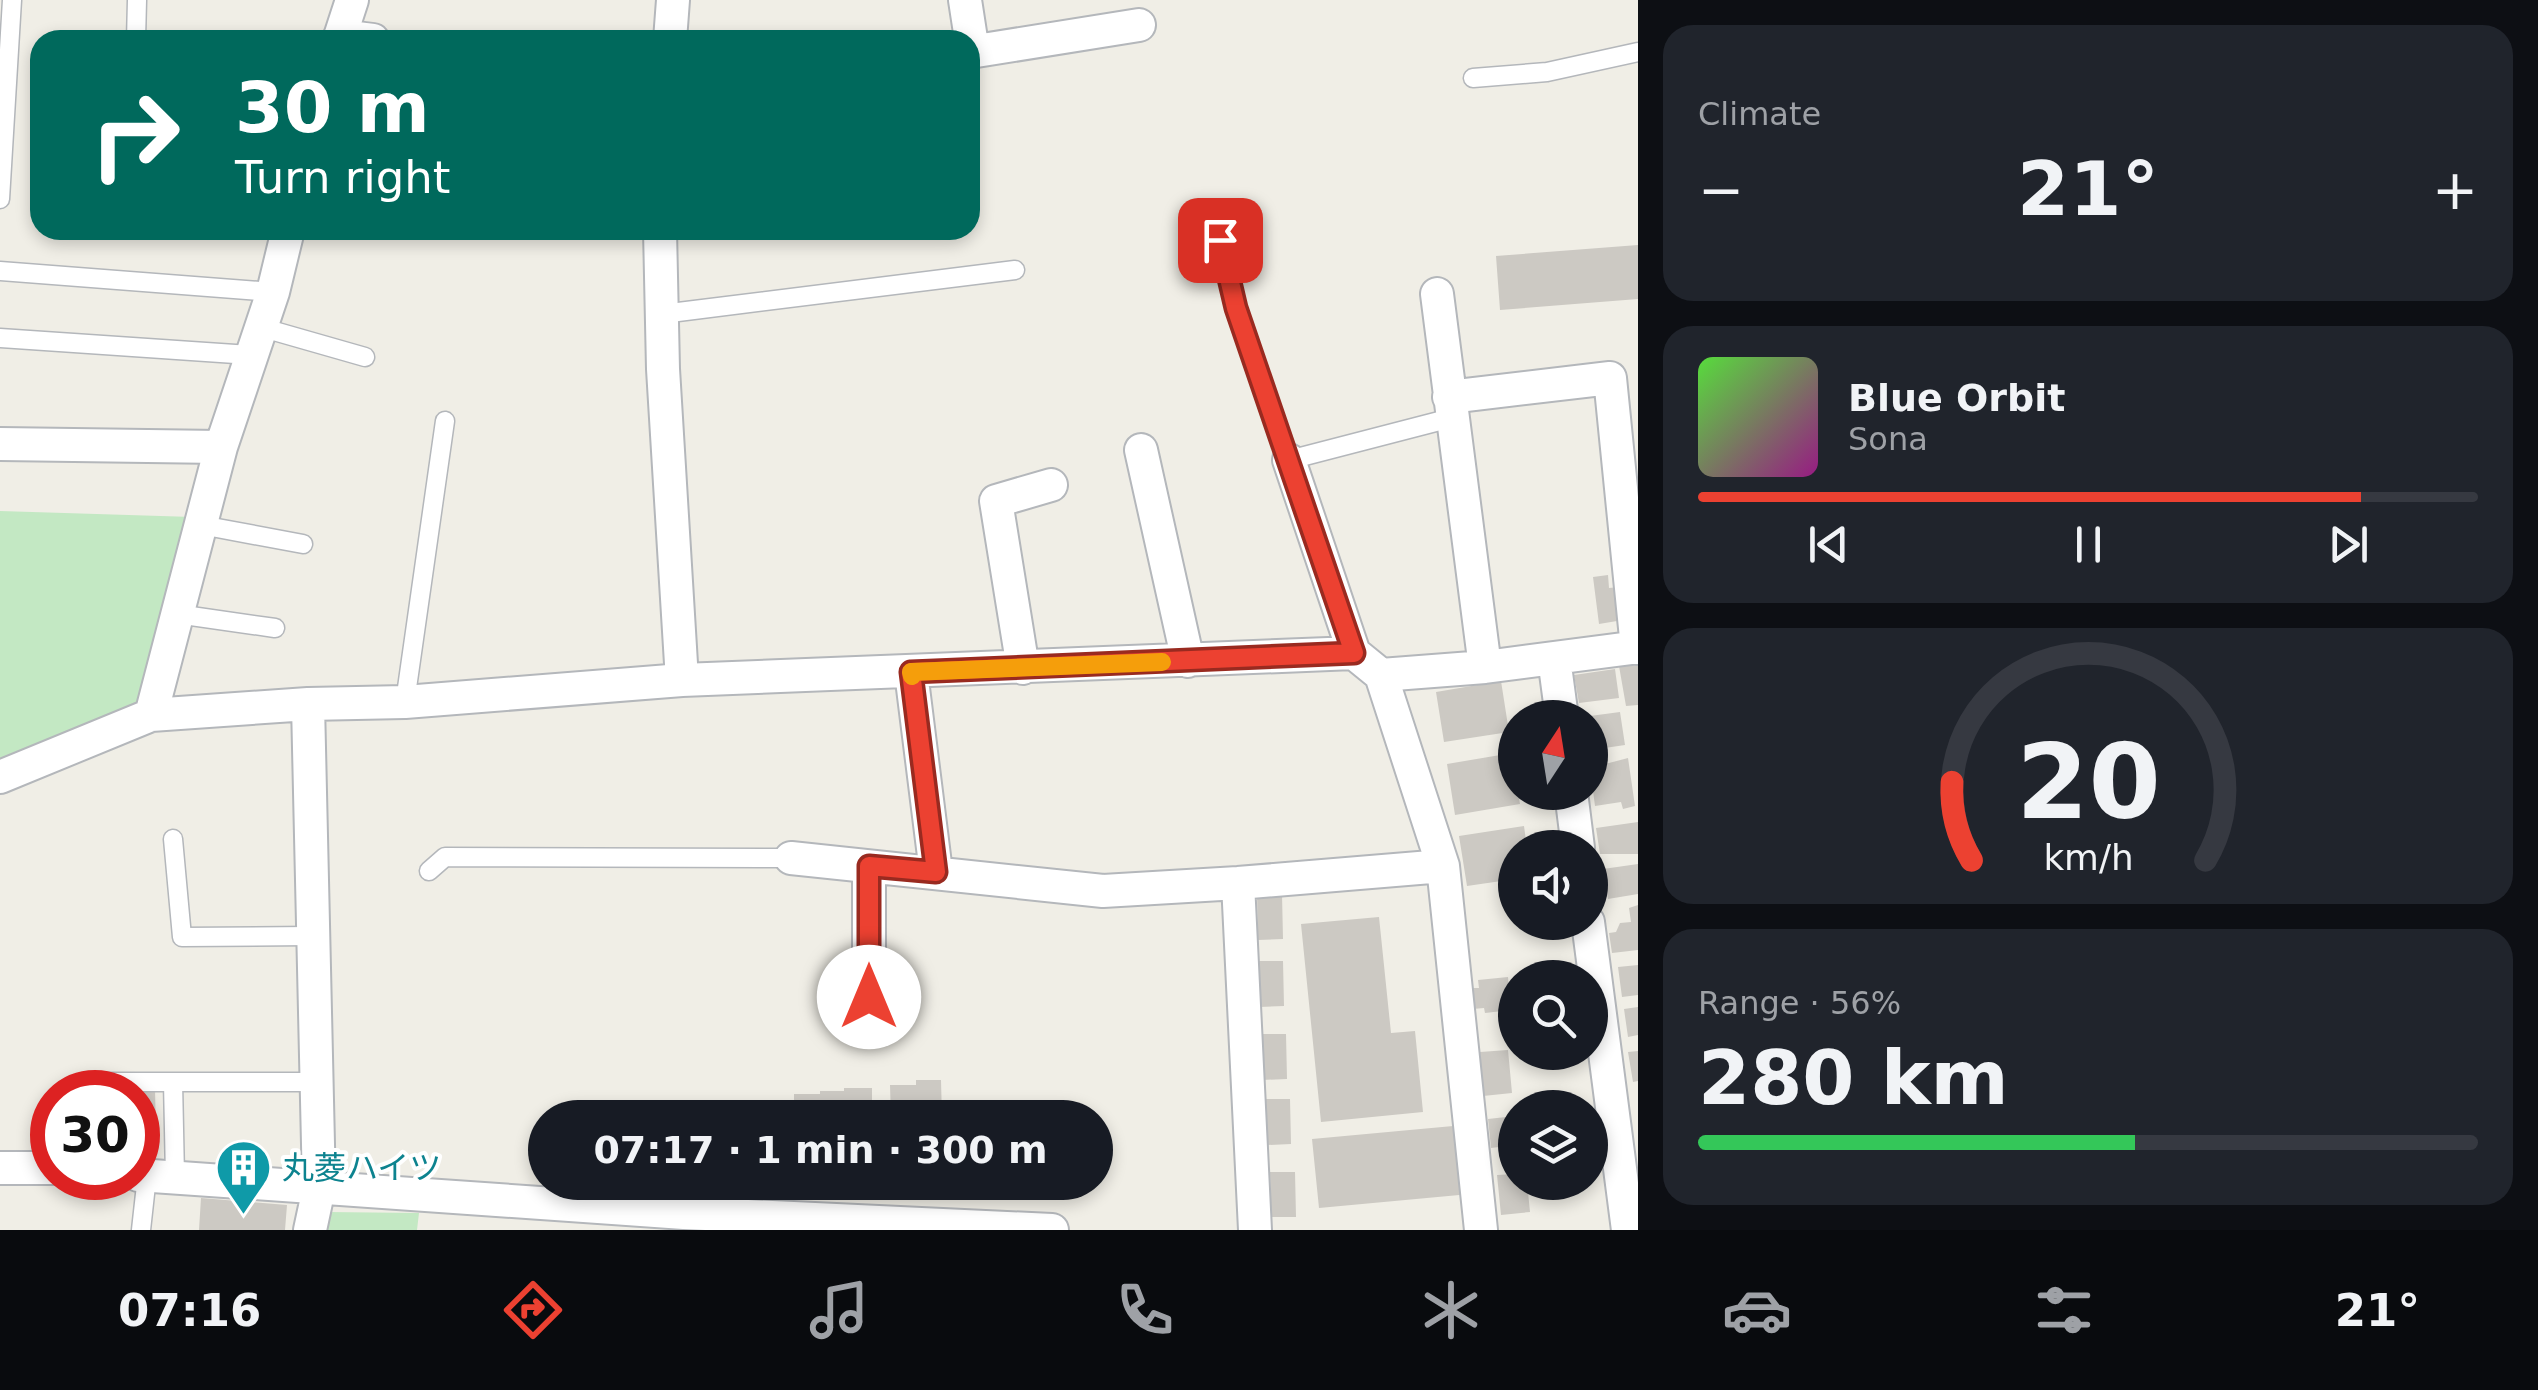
<!DOCTYPE html>
<html lang="en">
<head>
<meta charset="utf-8">
<style>
	:root { --surface:#171b24; --page:#20242c; --text:#f1f3f6; --muted:#9ea1a6; --line:#363941; --accent:#ec4131 }
	body { margin:0; font-family:"DejaVu Sans","Noto Sans JP",sans-serif; background:var(--page); color:var(--text); height:100vh; display:flex; flex-direction:column; font-size:38px; white-space:nowrap }
	* { box-sizing:border-box; margin:0 }
	p { font-size:32px; color:var(--muted) }
	.icon { flex:none; width:55px; height:55px; fill:none; stroke:currentColor; stroke-width:2; stroke-linecap:round; stroke-linejoin:round }
	.map { position:relative; flex:1; overflow:hidden }
	.drawer { display:flex; flex-direction:column; gap:25px; padding:25px; background:#0d0f14; width:900px }
	.drawer>* { flex:none }
	.banner { position:absolute; left:30px; top:30px; width:950px; height:210px; border-radius:30px; box-shadow:0 5px 15px #0003; background:#00695c; color:#fff; overflow:hidden }
	.needle { width:65px; rotate:12deg }
	.buttons { position:absolute; left:1498px; top:700px; display:grid; gap:20px }
	.buttons a { display:grid; place-items:center; width:110px; height:110px; border-radius:50%; background:var(--surface); box-shadow:0 5px 15px #0003; font-size:50px }
	.speed { position:absolute; left:30px; top:1070px; display:flex; gap:20px; font-size:50px; font-weight:700; text-align:center }
	.speed>* { display:grid; place-content:center; width:130px; height:130px; border-radius:50%; background:var(--surface); box-shadow:0 5px 15px #0003; line-height:1 }
	.speed .limit { border:15px solid #d22; background:#fff; color:#111 }
	.pin { position:absolute; display:grid; place-items:center; width:85px; height:85px; color:#fff; margin:-42px; border-radius:20px; box-shadow:0 5px 15px #0006 }
	.me { position:absolute; width:110px; margin:-55px; rotate:0deg; stroke-linejoin:round; filter:drop-shadow(0 0 8px #0008) }
	.turn { display:flex; align-items:center; gap:35px; height:210px; padding:0 40px; font-size:45px }
	.turn .icon { width:130px; height:130px; stroke-width:2.5 }
	.turn b { display:block; font-size:70px; line-height:85px }
	.big { font-size:75px; font-weight:700; line-height:1.1 }
	.drawer .widget { flex:1; display:flex; flex-direction:column; justify-content:center; gap:15px; min-width:0; padding:0 35px; border-radius:30px; background:var(--page) }
	.drawer .dial { align-items:center; gap:0 }
	.dial svg { height:260px; overflow:visible; fill:none; stroke:var(--line); stroke-width:7; stroke-linecap:round; text-anchor:middle }
	.dial text { fill:var(--text); stroke:none }
	.song { display:flex; align-items:center; gap:30px }
	.cover { width:120px; height:120px; border-radius:15px; background:linear-gradient(135deg,hsl(110 70% 55%),hsl(310 70% 35%)) }
	.played { height:10px; border-radius:5px; background:linear-gradient(90deg,var(--accent) 85%,var(--line) 85%) }
	.keys { display:flex; justify-content:space-around; direction:ltr }
	.heat { display:flex; justify-content:space-between; align-items:center; font-size:55px; direction:ltr }
	.charge { height:15px; border-radius:8px; background:linear-gradient(90deg,#34c759 56%,var(--line) 0) }
	.trip { position:absolute; left:528px; top:1100px; width:585px; height:100px; border-radius:50px; background:var(--surface); box-shadow:0 5px 15px #0003; font-weight:700; line-height:100px; text-align:center }
	.tab-bar { display:flex; height:160px; justify-content:space-around; align-items:center; background:#090b0e; color:var(--muted) }
	.tab-bar .icon { width:70px; height:70px }
	.tab-bar .active { color:var(--accent) }
	.tab-bar b { font-size:45px; color:var(--text) }
	main { display:flex; flex:1; min-height:0 }
	.map>svg:first-child { display:block }
	.green { fill:#c3e8c3 }
	.building { fill:#ccc9c3 }
	.lines { fill:none; stroke-linecap:round; stroke-linejoin:round }
	.service-casing { stroke:#b4b7bb; stroke-width:21 }
	.minor-casing { stroke:#b4b7bb; stroke-width:36 }
	.service { stroke:#fff; stroke-width:18 }
	.minor { stroke:#fff; stroke-width:32 }
	.route-casing { stroke:#992a20; stroke-width:25 }
	.route { stroke:#ec4131; stroke-width:18 }
	.slow { stroke:#f59e0b; stroke-width:18 }
	.labels { text-anchor:middle; stroke-width:8; stroke-linejoin:round; paint-order:stroke }
	.culture-label { font-size:32px; fill:#0d838f; stroke:#fff; text-anchor:start }
</style>
</head>
<body>
<main>
<div class="map">
<svg width="1638" height="1230" viewBox="0 0 1638 1230">
	<rect width="100%" height="100%" fill="#f0eee6"/>
	<path class="green" d="M0 511 193 517 145 709 0 761Z
		M327 1212 419 1213 417 1230H323Z"/>
	<path class="building" d="M1638 245V299L1500 310 1496 256Z
		M1608 575 1609 588 1619 587 1623 620 1599 624 1593 577Z
		M1638 663V705L1626 706 1619 666Z
		M1615 669 1619 698 1579 703 1574 675Z
		M1501 681 1509 732 1444 742 1436 692Z
		M1620 712 1625 745 1591 750 1590 716Z
		M1512 753 1515 792H1518L1520 804 1455 815 1447 764Z
		M1628 758 1635 806 1623 809 1621 802 1595 806 1590 768Z
		M1638 822V854H1600L1596 828Z
		M1524 826 1527 848H1515V879L1467 886 1459 836Z
		M1638 864V894L1608 899 1603 869Z
		M1257 894H1282L1283 939 1258 940Z
		M1638 905V950L1612 953 1609 933 1616 932 1620 923 1631 922 1629 908Z
		M1379 917 1391 1033 1415 1031 1423 1112 1321 1122 1301 924Z
		M1258 961H1283L1284 1006 1259 1007Z
		M1638 965V995L1622 997 1618 967Z
		M1508 977 1511 1010 1485 1013 1484 1008 1473 1009 1471 988H1479L1478 980Z
		M1638 1007V1035L1628 1037 1624 1009Z
		M1262 1034H1286L1287 1079 1262 1080Z
		M1508 1050 1512 1093 1483 1096 1480 1052Z
		M1638 1051V1081L1633 1082 1628 1052Z
		M916 1080H941L942 1118H891L890 1085H916Z
		M844 1088H872V1118H794V1094H820V1091H844Z
		M138 1089H155L156 1133 138 1134Z
		M1266 1099H1290L1291 1144 1267 1145Z
		M1515 1116V1145L1491 1148 1488 1119Z
		M1464 1125 1470 1194 1319 1208 1312 1139Z
		M1270 1172H1295L1296 1217H1271Z
		M1515 1174V1182H1527L1530 1212 1501 1215 1497 1175Z
		M812 1182H889V1193L812 1199Z
		M201 1198 287 1205 285 1230H199Z"/>
	<g class="lines">
		<defs>
			<path id="service" d="M136 40 137 0
				M1473 78 1547 72 1638 52
				M0 199 12 0
				M1220 241 1235 308 1289 460 1451 418
				M0 271 273 292
				M662 314 1015 270
				M260 327 365 357
				M0 338 250 355
				M201 525 303 544
				M177 614 275 628
				M405 702 445 421
				M173 839 182 937 311 936
				M429 871 445 857 791 858
				M106 1082H316
				M173 1082 175 1177
				M141 1230 147 1176"/>
			<path id="minor" d="M965 0 973 52
				M340 36 373 40
				M339 40 352 0
				M670 40 673 0
				M970 52 1139 25
				M288 230 273 292 221 447 151 715 308 704 405 702 682 680 1354 653 1381 675 1485 667 1638 647
				M660 230 663 369 682 680
				M1437 294 1485 667
				M1449 397 1610 378 1637 648
				M0 444 221 447
				M1141 450 1188 661
				M1289 460 1354 653
				M1554 658 1562 718
				M1023 668 996 501 1051 485
				M911 672 936 872
				M1381 675 1443 866 1481 1230
				M308 704 319 1188 310 1230
				M0 777 151 715
				M1571 792 1578 848
				M791 858 1103 891 1238 883 1443 866
				M1238 883 1255 1230
				M1588 922 1628 1230
				M869 1029V867
				M0 1168H52
				M138 1175 684 1213 1052 1230"/>
		</defs>
		<use href="#service" class="service-casing"/>
		<use href="#minor" class="minor-casing"/>
		<use href="#service" class="service"/>
		<use href="#minor" class="minor"/>
	</g>
	<g class="lines">
		<defs>
			<path id="route" d="M869 997V866L936 872 911 672 1354 653 1236 308 1220 240"/>
		</defs>
		<use href="#route" class="route-casing"/>
		<use href="#route" class="route"/>
		<path class="slow" d="M912 676 911 672 1162 662"/>
	</g>
	<defs>
		<symbol id="building-pin" viewBox="-11 -11 22 30"><path d="M0 17L-7.5 6A9.5 9.5 0 1 1 7.5 6Z" fill="#0f9aa8" stroke="#fff"/><path d="M-4-6H4V6H1V3H-1V6H-4ZM-2.5-4.3h1.7v1.8h-1.7ZM.8-4.3h1.7v1.8H.8ZM-2.5-1h1.7V.8h-1.7ZM.8-1h1.7V.8H.8Z" fill="#fff"/></symbol>
	</defs>
	<g fill-rule="evenodd">
		<use href="#building-pin" x="212" y="1136" width="63" height="86"/>
	</g>
	<g class="labels">
		<g class="culture-label">
			<text x="282" y="1179">丸菱ハイツ</text>
		</g>
	</g>
</svg>
<div class="buttons">
<a><svg class="needle" viewBox="-14 -14 28 28"><path d="M0-13l5 13h-10z" fill="#e53935"/><path d="M0 13l5-13h-10z" fill="#9ea1a6"/></svg></a>
<a><svg class="icon" aria-label="sound" viewBox="0 0 24 24"><path d="M4 9h4l5-4v14l-5-4H4zM17 9q2 3 0 6"/></svg></a>
<a><svg class="icon" aria-label="search" viewBox="0 0 24 24"><circle cx="10" cy="10" r="6"/><path d="M15 15l6 6"/></svg></a>
<a><svg class="icon" aria-label="layers" viewBox="0 0 24 24"><path d="M12 4l9 5-9 5-9-5zM3 14l9 5 9-5"/></svg></a>
</div>
<div class="speed"><div class="limit">30</div></div>
<div class="pin" style="left:1220px;top:240px;background:#d93025"><svg class="icon" aria-label="arrive" viewBox="0 0 24 24"><path d="M6 21V4h12l-3 4 3 4H6"/></svg></div>
<svg class="me" style="left:869px;top:997px" viewBox="-20 -20 40 40"><circle r="19" fill="#fff"/><path d="M0-13L10 11 0 6-10 11z" fill="#ec4131"/></svg>
<div class="trip">07:17 · 1 min · 300 m</div>
<div class="banner">
<div class="turn"><svg class="icon" aria-label="right" viewBox="0 0 24 24"><path d="M7 20v-9h11M14 6l5 5-5 5"/></svg><div><b>30 m</b>Turn right</div></div>
</div>
</div>
<section class="drawer">
<div class="widget"><p>Climate</p>
<div class="heat"><a>−</a><b class="big">21°</b><a>+</a></div>
</div>
<div class="widget">
<div class="song"><i class="cover"></i><div><b>Blue Orbit</b><p>Sona</p></div></div>
<div class="played"></div>
<div class="keys"><svg class="icon" aria-label="previous" viewBox="0 0 24 24"><path d="M18 5L8 12l10 7zM5 5v14"/></svg><svg class="icon" aria-label="pause" viewBox="0 0 24 24"><path d="M8 5v14M16 5v14"/></svg><svg class="icon" aria-label="next" viewBox="0 0 24 24"><path d="M6 5l10 7-10 7zM19 5v14"/></svg></div>
</div>
<div class="widget dial"><svg viewBox="0 0 100 80">
<path d="M14 69A42 42 0 1 1 86 69"/>
<path d="M14 69A42 42 0 0 1 8 45" stroke="#ec4131"/>
<text x="50" y="56" font-size="32" font-weight="700">20</text>
<text x="50" y="72" font-size="11">km/h</text>
</svg></div>
<div class="widget"><p>Range · 56%</p><b class="big">280 km</b><div class="charge"></div></div>
</section>
</main>
<nav class="tab-bar">
<b>07:16</b>
<svg class="icon active" aria-label="directions" viewBox="0 0 24 24"><path d="M12 3l9 9-9 9-9-9zM9 14v-3h6M13 9l2 2-2 2"/></svg>
<svg class="icon" aria-label="music" viewBox="0 0 24 24"><path d="M9 18V5l10-2v13"/><circle cx="6" cy="18" r="3"/><circle cx="16" cy="16" r="3"/></svg>
<svg class="icon" aria-label="phone" viewBox="0 0 24 24"><path d="M5 4h4l2 5-3 2q2 4 5 5l2-3 5 2v4C11 20 4 13 5 4z"/></svg>
<svg class="icon" aria-label="climate" viewBox="0 0 24 24"><path d="M12 3v18M4 7l16 10M4 17L20 7"/></svg>
<svg class="icon" aria-label="car" viewBox="0 0 24 24"><path d="M5 17H2v-5l4-1 3-4h7l3 4 3 1v5h-3M9 17h6M6 11h13"/><circle cx="7" cy="17" r="2"/><circle cx="17" cy="17" r="2"/></svg>
<svg class="icon" aria-label="filters" viewBox="0 0 24 24"><path d="M4 7h16M4 17h16"/><circle cx="9" cy="7" r="2"/><circle cx="15" cy="17" r="2"/></svg>
<b>21°</b>
</nav>
</body>
</html>
